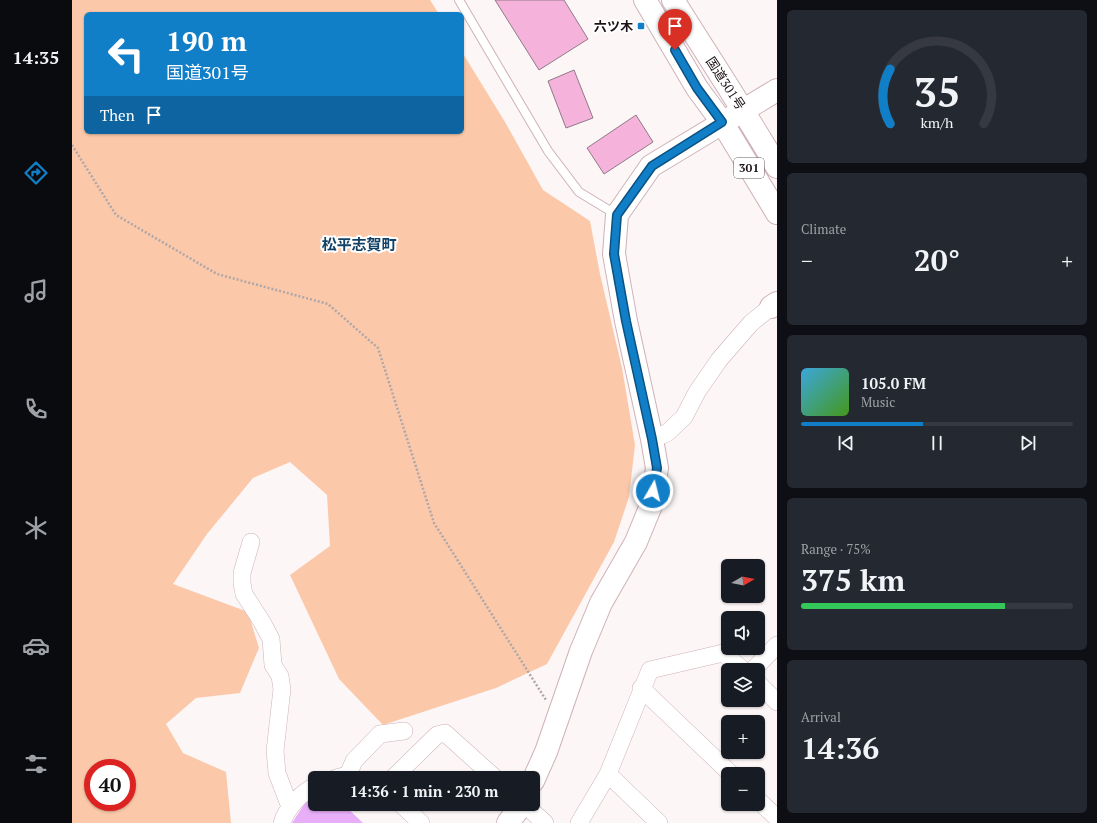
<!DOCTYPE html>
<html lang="en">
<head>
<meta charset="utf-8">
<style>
	:root { --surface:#171b24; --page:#242831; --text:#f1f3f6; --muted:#9ea1a6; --line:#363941; --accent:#117ec8 }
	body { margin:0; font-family:"PT Serif","Noto Sans JP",serif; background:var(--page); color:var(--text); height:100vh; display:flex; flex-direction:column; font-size:15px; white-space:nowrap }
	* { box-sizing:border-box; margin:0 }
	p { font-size:13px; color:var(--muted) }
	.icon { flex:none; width:22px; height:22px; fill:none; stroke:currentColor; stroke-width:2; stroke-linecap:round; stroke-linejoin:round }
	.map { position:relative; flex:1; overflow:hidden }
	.panel { display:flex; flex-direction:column; gap:10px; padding:10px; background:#0d0f14; width:320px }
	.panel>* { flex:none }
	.hud { position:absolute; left:12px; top:12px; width:380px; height:122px; border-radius:6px; box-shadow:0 1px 3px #0004; background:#117ec8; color:#fff; overflow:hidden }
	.needle { width:26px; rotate:81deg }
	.tools { position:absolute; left:649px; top:559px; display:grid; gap:8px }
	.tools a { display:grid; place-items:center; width:44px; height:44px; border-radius:6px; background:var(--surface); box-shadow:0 1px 3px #0004; font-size:20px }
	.speed { position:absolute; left:12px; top:759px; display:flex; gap:8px; font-size:20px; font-weight:700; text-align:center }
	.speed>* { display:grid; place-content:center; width:52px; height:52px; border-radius:50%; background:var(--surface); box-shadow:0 1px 3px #0004; line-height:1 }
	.speed .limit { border:6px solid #d22; background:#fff; color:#111 }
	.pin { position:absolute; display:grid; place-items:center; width:34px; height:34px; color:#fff; margin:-41px -17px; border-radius:50% 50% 50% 0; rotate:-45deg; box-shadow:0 0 4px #0007 }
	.pin .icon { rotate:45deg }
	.me { position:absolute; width:44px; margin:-22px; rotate:8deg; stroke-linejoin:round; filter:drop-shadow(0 0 3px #0008) }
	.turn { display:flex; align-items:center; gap:14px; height:84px; padding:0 16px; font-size:18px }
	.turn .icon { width:52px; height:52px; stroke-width:2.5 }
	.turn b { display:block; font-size:28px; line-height:34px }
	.then { display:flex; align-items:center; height:38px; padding:0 16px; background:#0003; gap:8px; font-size:15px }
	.big { font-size:30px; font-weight:700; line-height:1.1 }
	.panel .widget { flex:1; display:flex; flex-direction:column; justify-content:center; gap:6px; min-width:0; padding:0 14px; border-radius:6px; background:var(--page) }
	.panel .dial { align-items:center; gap:0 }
	.dial svg { height:104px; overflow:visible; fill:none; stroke:var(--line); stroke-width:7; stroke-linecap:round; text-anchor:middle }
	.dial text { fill:var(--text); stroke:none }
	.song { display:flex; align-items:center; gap:12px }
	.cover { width:48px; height:48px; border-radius:6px; background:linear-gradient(135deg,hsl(200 70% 55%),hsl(100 70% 35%)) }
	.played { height:4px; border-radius:2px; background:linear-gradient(90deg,var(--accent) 45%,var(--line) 45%) }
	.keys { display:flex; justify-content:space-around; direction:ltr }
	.heat { display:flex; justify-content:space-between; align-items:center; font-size:22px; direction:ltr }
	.charge { height:6px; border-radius:3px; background:linear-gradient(90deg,#34c759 75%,var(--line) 0) }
	.trip { position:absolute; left:236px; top:771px; width:232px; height:40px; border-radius:6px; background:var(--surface); box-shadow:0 1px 3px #0004; font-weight:700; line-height:40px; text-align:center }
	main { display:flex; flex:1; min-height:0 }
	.tabs { display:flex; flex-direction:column; width:72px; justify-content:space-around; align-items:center; background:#090b0e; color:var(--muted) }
	.tabs .icon { width:28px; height:28px }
	.tabs .current { color:var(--accent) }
	.tabs b { font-size:18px; color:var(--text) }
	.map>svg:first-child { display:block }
	.green { fill:#fbc9a9; fill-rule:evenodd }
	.water { fill:#e8aef8 }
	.building { fill:#f5b2da; stroke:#907a87 }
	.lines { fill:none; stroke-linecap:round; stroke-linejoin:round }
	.lane-casing { stroke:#ceb2b7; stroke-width:10 }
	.street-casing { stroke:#ceb2b7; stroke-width:18 }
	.secondary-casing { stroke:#ceb2b7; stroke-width:24 }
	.highway-casing { stroke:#ceb2b7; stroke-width:24 }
	.path { stroke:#aea6a8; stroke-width:2.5; stroke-dasharray:2 2; stroke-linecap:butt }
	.lane { stroke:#fff; stroke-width:8 }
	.street { stroke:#fff; stroke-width:17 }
	.secondary { stroke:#fff; stroke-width:22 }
	.highway { stroke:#fff; stroke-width:22 }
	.route-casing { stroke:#0b5282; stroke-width:10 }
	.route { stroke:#117ec8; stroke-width:7 }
	.poi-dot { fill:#117ec8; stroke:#fff; stroke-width:1.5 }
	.labels { text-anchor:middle; stroke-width:4; stroke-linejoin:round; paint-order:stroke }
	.shield { fill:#fff; stroke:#625a5c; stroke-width:1 }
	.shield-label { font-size:12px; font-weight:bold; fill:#1e1416 }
	.poi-label { font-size:13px; font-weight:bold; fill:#1e1416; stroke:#fff; text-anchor:end }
	.street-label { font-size:13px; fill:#1e1416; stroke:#fff }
	.quarter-label { font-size:15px; font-weight:bold; fill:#124165; stroke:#fff }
</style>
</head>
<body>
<main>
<nav class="tabs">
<b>14:35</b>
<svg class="icon current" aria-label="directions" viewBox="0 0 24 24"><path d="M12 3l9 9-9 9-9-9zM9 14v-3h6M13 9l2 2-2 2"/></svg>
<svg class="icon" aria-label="music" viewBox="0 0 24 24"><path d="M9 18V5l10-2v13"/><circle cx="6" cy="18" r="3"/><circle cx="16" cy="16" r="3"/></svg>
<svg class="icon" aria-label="phone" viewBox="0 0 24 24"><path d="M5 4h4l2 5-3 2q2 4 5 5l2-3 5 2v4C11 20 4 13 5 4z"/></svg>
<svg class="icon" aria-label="climate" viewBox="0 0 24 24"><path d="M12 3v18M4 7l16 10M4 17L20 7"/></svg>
<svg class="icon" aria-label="car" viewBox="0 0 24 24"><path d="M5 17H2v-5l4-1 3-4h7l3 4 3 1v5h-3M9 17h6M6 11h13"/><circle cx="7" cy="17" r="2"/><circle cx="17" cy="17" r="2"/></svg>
<svg class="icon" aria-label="filters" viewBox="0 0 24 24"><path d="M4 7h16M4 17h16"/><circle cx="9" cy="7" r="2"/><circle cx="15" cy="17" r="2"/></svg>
</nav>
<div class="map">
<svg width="705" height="823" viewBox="0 0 705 823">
	<rect width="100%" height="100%" fill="#fcf6f7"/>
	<path class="green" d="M0 0H358L367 14H14V132H390V52L433 122 471 190 518 221 528 274 550 368 563 445 557 497 542 542 475 664 424 688 311 725 267 679 218 575 258 546 255 495 218 462 181 478 135 534 101 584 176 612 187 648 168 693 124 698 94 724 111 753 154 772 159 823H0ZM21 768H55V802H21Z"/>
	<path class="water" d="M243 797V804H271L291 823H220L233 803Z"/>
	<path class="building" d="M423 0H492L516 39 467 70Z
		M502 70 521 118 494 128 476 81Z
		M564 115 581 142 532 174 515 148Z"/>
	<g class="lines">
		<defs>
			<path id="lane" d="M387 0 476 151 507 192 545 215"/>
			<path id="street" d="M580 439 595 433 612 417 625 392 647 360 679 323 699 307
				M179 542 170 573V583L172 594 190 622 199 639 201 665 208 676 210 689 203 751 205 773 218 807
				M681 670 705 645
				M686 683 705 702
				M569 688 659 774
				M536 774 587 823
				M264 778 276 775 282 761 308 734 332 731
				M321 778 365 735 373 733 423 778
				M686 800 705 818
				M329 804 349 823
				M452 804 473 823
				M210 823C215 807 229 793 243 786
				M507 823 536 774 578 670 651 653 671 670"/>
			<path id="secondary" d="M699 307 705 303
				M461 781 474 752 509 651 529 603 564 542 580 503 585 468 580 439 554 321 542 254 545 215 579 166 705 90
				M436 823 450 804"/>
			<path id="highway" d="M573 0 625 88 650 122 705 213
				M601 0C636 56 672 110 705 167"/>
		</defs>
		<use href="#lane" class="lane-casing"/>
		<use href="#street" class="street-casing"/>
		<use href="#secondary" class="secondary-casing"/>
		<use href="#highway" class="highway-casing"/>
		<path class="path" d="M0 145 44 215 145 274 256 304 306 348 362 523 474 700"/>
		<use href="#lane" class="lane"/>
		<use href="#street" class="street"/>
		<use href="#secondary" class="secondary"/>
		<use href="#highway" class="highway"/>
	</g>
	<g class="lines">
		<defs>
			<path id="route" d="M581 491 585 468 580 439 554 321 542 254 545 215 580 166 650 122 625 88 603 50"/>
		</defs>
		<use href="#route" class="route-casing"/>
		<use href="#route" class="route"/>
	</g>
	<rect class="poi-dot" x="565" y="22" width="8" height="8" rx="2"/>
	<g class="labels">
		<rect class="shield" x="662" y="158" width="30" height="20" rx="3"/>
		<g class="shield-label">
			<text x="677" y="172">301</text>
		</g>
		<g class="poi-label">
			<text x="561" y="31">六ツ木</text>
		</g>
		<g class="street-label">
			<text transform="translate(654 83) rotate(57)" y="5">国道301号</text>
		</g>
		<g class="quarter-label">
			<text x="287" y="250">松平志賀町</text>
		</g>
	</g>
</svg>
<div class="tools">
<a><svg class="needle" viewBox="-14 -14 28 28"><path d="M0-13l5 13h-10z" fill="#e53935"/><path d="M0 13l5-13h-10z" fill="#9ea1a6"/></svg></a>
<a><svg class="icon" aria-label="sound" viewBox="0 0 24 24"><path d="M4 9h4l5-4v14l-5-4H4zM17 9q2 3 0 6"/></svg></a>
<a><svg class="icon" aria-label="layers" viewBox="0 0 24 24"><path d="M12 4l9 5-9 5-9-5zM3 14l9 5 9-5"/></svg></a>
<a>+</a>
<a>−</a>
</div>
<div class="speed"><div class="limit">40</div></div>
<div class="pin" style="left:603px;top:50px;background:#d93025"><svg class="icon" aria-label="arrive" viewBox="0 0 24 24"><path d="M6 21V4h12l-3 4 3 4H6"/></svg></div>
<svg class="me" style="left:581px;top:491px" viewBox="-20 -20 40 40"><circle r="17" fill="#117ec8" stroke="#fff" stroke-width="3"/><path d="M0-11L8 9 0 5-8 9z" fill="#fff"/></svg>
<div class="trip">14:36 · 1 min · 230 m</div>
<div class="hud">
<div class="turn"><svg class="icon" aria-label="left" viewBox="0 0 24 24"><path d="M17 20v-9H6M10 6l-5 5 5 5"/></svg><div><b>190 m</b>国道301号</div></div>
<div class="then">Then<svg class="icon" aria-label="arrive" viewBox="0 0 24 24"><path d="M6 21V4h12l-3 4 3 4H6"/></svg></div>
</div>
</div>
<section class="panel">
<div class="widget dial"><svg viewBox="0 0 100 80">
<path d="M14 69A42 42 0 1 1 86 69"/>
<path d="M14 69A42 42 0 0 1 14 27" stroke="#117ec8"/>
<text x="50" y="56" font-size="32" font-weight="700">35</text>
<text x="50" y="72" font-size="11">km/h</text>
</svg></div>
<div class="widget"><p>Climate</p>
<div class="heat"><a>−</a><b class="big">20°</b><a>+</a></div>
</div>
<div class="widget">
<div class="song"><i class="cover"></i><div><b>105.0 FM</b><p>Music</p></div></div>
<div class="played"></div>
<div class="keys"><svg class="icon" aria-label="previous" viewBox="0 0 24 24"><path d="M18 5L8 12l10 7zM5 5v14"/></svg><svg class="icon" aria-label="pause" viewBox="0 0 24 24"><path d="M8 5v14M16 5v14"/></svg><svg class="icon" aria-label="next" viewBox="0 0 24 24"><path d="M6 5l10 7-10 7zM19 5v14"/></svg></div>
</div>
<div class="widget"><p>Range · 75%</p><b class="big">375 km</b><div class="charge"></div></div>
<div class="widget"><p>Arrival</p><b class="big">14:36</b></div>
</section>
</main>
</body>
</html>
